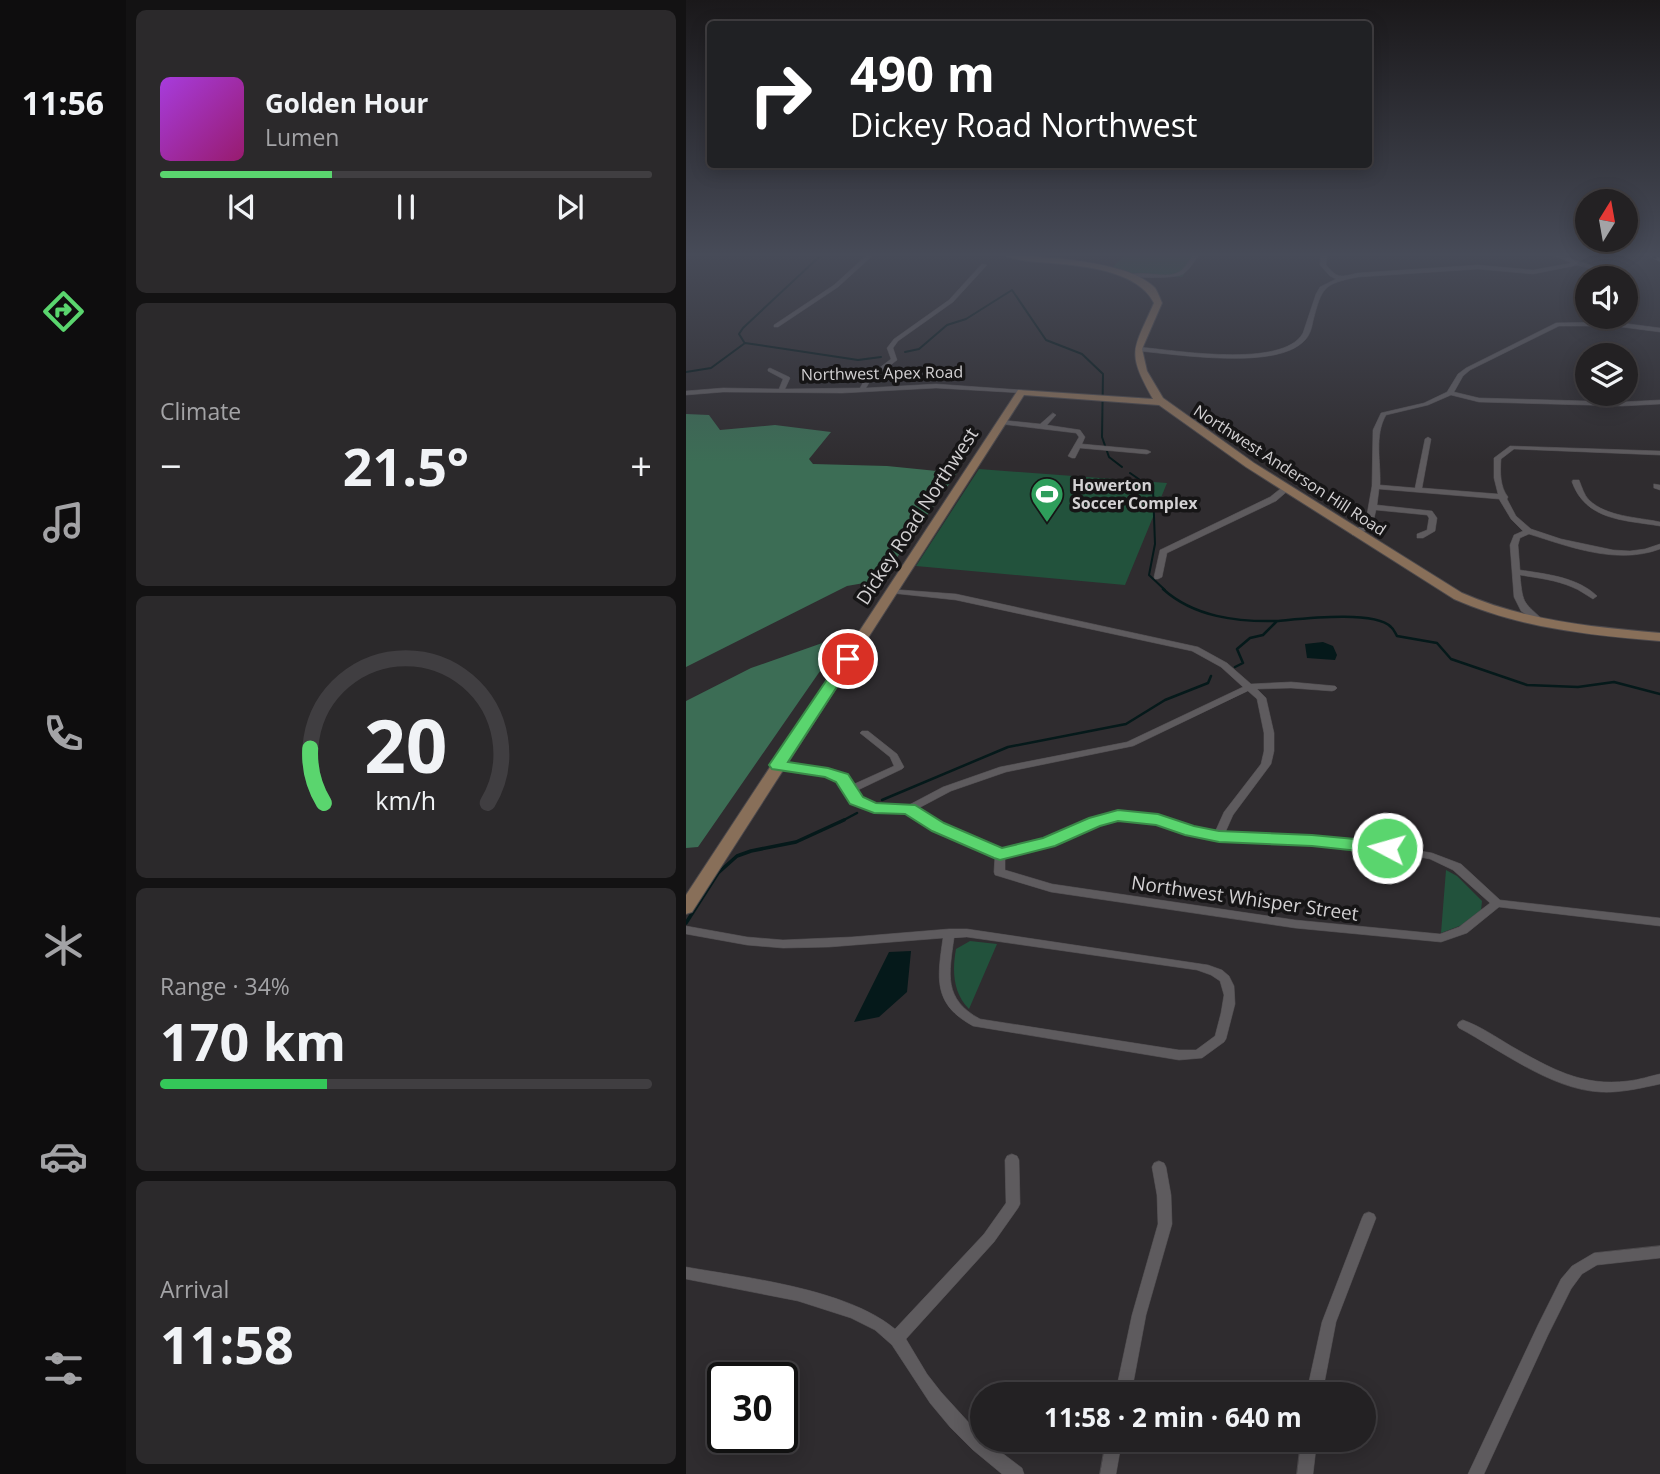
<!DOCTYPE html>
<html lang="en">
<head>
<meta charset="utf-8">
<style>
	:root { --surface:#232123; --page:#2b292b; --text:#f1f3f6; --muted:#a3a3a6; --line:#403e41; --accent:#5ad56e }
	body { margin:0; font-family:"Open Sans",sans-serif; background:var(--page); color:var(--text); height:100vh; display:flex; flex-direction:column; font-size:26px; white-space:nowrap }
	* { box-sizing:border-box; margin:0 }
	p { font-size:23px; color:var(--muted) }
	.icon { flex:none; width:38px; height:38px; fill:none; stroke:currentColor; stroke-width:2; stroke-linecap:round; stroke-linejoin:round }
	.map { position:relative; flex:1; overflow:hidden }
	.details { display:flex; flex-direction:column; gap:10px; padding:10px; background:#131213; width:560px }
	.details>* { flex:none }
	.guide { position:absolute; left:21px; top:21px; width:665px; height:147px; border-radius:7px; box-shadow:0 4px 18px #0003,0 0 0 2px var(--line); background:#202124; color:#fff; overflow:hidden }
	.needle { width:46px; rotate:11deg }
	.buttons { position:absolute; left:889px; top:189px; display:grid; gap:14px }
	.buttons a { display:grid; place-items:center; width:63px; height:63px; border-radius:50%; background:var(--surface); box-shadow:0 4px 18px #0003,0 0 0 2px var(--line); font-size:35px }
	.speed { position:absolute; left:21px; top:1362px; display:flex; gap:14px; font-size:35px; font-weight:700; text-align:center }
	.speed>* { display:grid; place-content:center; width:91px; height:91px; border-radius:50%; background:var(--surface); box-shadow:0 4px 18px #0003,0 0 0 2px var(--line); line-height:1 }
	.speed .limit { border:4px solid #111; border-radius:10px; background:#fff; color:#111 }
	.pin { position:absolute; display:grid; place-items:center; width:60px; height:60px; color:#fff; margin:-30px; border:4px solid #fff; border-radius:50%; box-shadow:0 2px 7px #0007 }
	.me { position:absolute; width:77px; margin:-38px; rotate:276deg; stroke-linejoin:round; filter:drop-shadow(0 0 5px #0008) }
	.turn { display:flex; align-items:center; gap:24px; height:147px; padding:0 28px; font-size:32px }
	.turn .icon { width:91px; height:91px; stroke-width:2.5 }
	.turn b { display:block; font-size:49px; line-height:60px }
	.big { font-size:52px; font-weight:700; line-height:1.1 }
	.details .widget { flex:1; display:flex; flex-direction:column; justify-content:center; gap:10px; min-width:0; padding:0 24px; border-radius:10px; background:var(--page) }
	.details .dial { align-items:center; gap:0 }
	.dial svg { height:182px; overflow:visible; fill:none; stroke:var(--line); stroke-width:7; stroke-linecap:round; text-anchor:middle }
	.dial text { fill:var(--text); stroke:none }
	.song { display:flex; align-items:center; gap:21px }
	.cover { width:84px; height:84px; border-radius:10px; background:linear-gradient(135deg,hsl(280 70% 55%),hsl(320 70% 35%)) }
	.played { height:7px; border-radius:4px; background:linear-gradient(90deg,var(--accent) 35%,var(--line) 35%) }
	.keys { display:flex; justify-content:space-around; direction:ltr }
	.heat { display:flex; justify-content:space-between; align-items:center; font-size:38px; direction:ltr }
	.charge { height:10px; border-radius:5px; background:linear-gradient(90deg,#34c759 34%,var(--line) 0) }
	.trip { position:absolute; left:284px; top:1382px; width:406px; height:70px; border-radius:35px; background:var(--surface); box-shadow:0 4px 18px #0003,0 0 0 2px var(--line); font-weight:700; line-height:70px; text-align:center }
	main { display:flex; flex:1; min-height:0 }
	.tabs { display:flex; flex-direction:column; width:126px; justify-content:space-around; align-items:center; background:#0e0d0e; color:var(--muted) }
	.tabs .icon { width:49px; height:49px }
	.tabs .current { color:var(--accent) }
	.tabs b { font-size:32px; color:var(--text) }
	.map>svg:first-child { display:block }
	.green { fill:#22523c }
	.forest { fill:#3c6d55 }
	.water { fill:#05191a }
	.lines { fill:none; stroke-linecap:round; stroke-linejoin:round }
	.stream-far2 { stroke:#05191a; stroke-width:2 }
	.stream-far1 { stroke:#05191a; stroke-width:2.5 }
	.stream { stroke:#05191a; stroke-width:3.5 }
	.street-casing { stroke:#4c494c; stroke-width:1 }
	.secondary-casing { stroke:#4c494c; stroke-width:2 }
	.street { fill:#5e5b5e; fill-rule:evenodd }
	.secondary { fill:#886f59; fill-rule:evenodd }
	.rail-casing { stroke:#858385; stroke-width:3.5 }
	.rail { stroke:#161516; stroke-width:2; stroke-dasharray:5; stroke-linecap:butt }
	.route { fill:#5ad56e; stroke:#3a8a48; stroke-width:2 }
	.labels { text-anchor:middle; stroke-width:7; stroke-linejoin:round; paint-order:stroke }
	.far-street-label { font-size:16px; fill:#d3d1d3; stroke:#161516 }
	.far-poi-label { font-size:16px; font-weight:bold; fill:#d3d1d3; stroke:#161516; text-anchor:start }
	.street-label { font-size:19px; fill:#d3d1d3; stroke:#161516 }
</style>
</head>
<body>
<main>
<nav class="tabs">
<b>11:56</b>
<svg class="icon current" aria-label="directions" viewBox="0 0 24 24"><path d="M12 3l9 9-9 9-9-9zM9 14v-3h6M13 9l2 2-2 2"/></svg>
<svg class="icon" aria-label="music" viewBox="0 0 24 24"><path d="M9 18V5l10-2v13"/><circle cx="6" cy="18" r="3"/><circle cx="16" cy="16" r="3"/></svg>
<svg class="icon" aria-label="phone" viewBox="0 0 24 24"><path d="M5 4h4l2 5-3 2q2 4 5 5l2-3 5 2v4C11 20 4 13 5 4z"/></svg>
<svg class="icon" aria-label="climate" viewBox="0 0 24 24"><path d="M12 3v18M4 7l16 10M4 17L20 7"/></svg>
<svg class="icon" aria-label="car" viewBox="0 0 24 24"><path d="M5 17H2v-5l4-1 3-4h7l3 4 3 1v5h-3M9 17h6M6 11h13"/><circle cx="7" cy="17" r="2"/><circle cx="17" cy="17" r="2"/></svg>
<svg class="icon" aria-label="filters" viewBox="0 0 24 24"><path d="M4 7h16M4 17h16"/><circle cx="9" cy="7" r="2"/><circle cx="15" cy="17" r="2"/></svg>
</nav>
<section class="details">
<div class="widget">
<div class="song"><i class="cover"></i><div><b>Golden Hour</b><p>Lumen</p></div></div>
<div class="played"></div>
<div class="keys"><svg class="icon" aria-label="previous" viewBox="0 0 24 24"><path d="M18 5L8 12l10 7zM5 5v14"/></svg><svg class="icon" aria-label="pause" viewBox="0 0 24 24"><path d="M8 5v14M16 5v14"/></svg><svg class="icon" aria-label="next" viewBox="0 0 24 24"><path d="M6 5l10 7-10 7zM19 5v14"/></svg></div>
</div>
<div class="widget"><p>Climate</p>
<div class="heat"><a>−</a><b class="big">21.5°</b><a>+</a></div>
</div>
<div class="widget dial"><svg viewBox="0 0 100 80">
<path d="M14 69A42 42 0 1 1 86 69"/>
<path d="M14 69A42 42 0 0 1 8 45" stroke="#5ad56e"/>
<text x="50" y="56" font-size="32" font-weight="700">20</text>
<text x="50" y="72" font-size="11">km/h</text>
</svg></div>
<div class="widget"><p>Range · 34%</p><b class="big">170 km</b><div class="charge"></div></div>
<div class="widget"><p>Arrival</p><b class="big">11:58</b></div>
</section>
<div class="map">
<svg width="974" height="1474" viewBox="0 0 974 1474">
	<rect width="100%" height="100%" fill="#2f2c2f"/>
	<path class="green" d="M437 256H510L496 277C472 274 447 277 424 270Z
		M293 469 481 483 439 585 230 566Z
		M760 870 771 876 796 901 795 911 776 925 755 933Z
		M284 941 311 944 283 1009C267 993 266 971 270 949Z"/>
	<path class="forest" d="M0 414 23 415 34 430 89 425 145 432 123 459 127 464 201 466 271 473 195 580 161 586 0 667Z
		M159 635 12 847 0 848V701L65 668Z"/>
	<path class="water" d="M637 642 647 646 651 655 649 660 621 658 619 644Z
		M225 951 221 992 193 1017 168 1022 203 952Z"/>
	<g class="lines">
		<path class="stream-far2" d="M58 342 53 334 57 328 134 256
			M219 352 233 349 261 325 280 319 326 290 360 340 396 354 417 374 416 437 423 457 436 467
			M0 372 25 368 59 343 172 360 195 357
			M444 473 467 489 469 544 463 575 479 590"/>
		<path class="stream-far1" d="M477 589C508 617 551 622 591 621
			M549 667 557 663 551 649 564 638 577 635 591 621C615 619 688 610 705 627 708 629 709 633 711 636L751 643 765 659 841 685 892 687 928 682 974 694
			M196 800 322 747 440 724 479 700 522 683 525 676
			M154 822 171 813"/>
		<path class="stream" d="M0 923 32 873 51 856 65 851 110 842 158 820"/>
		<defs>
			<path id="street" d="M180 256H186L152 287 92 327H88V325L148 285Z
				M507 256H512C508 262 503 270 497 274 490 279 447 278 439 276 456 269 477 279 491 273 498 270 502 262 507 256Z
				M635 256H641L640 265C652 279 654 277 672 273L792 265 847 270 886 263 868 256H877L942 278 940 279 934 278 892 265 847 274 792 269 672 277C637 284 636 287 627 321 626 327 624 335 619 340 592 371 490 354 452 351L449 349 452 347C488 350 597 369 617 333L630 294 634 287 650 279 644 276 634 265Z
				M296 264 301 265 267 302 212 341 207 348 211 360 184 381 180 388 250 384 335 390 337 391V393L250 388 156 393 37 392 0 395V391L37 388 93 389 97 379 82 371V369L84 368 103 377 104 378 99 389 174 388 179 379 205 359 201 348 208 339 263 300Z
				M928 322 974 328V332L928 326H873L784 370 777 376 768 392 793 398 936 402 974 400V404L936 406 793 402 765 395 742 405 700 415C688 436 695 462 694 485L729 488 739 439 742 437 745 439 736 488 812 494 808 478V458L824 446 974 451V455L828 449 815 459C814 472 814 487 822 497L821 499 830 516 845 529 875 539 927 550 944 551 959 549 974 544V549C931 565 884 547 843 534L834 538 832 545 834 570C860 574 891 577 911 596L907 599C900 595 894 590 886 587 870 580 852 578 834 575 837 607 838 601 859 622L855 625 835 611 828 597 824 545 828 535 837 531 825 519 813 499 693 489 691 505 746 511 751 518 749 531 737 538H731V534L741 530 743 518 741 515 690 510 686 527 672 535H666V531L679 524 680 520 686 486 687 430 695 413 738 403 761 392 772 374 780 368 870 323Z
				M367 413 370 415 361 425 394 430 399 437 396 444 461 450 465 452 461 454 394 448 389 458H386L382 456 393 437 390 433 315 424 312 422 315 420 354 424Z
				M887 480H893C896 487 898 495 903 500 921 517 951 517 974 522V526C939 520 900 521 886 482Z
				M968 484 974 485V490L968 488Z
				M598 486H601L605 488 590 501 481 553 476 577 472 579H469L468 577 474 550 584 497Z
				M202 589 270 594 512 647 541 663 565 684 605 682 649 686 651 688 649 690 646 691 605 688 571 689 580 698 588 733V751L585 764 547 815 539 833 626 838 701 845 746 853 775 864 814 900 974 918V926L813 907 781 933 755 942 609 928 365 892 309 875 308 872 309 856 248 829 221 812 188 811 166 802 160 791 153 783 144 778 126 772 91 768 86 765 91 762C117 765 147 765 166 785L208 766 204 757 174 733 176 731H182L211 754 218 767 216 769 170 791 174 798 190 805 221 806 257 787 314 767 441 742 557 687 535 667 506 651 270 600 205 593H202L201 591ZM562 691 571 699 578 733V751L575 764 538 812 529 832 507 828 472 816 432 813 405 819 360 839 315 850 256 825 231 809 265 791 320 772 447 746ZM432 819 471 822 501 833 533 839 626 844 701 851 744 859 767 870 804 903 773 927 754 934 609 920 366 884 319 870V856L367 844 412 824Z
				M0 926 61 937 97 940 166 937 263 929H281L522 965 536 970 543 976 548 986 549 1004 540 1039 538 1042 516 1058 493 1060 287 1026C247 1004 251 979 257 938L143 947 97 948 61 945 0 934ZM281 937 511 970 525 975 534 981 538 995 535 1013 529 1036 510 1050H493L294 1019C257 999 263 974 268 938Z
				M777 1020C794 1026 810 1037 825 1046 864 1068 896 1087 942 1081 953 1080 964 1076 974 1074V1084C955 1088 935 1093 915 1092 866 1090 816 1051 773 1028L771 1025 773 1022Z
				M326 1154 331 1156 333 1160 334 1204 332 1208 308 1242 220 1339 241 1374 255 1392 296 1437V1440H299L336 1468 338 1474H316L287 1450 264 1427 244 1403 206 1345 189 1330 165 1318 112 1301 0 1279V1267C62 1278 161 1289 209 1329L298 1234 320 1203 319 1160 321 1156Z
				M473 1161 478 1163 480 1167 485 1195 486 1224 460 1315 445 1395H429L446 1315 472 1224 471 1195 466 1167 468 1163Z
				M683 1212 688 1214 690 1218 650 1322 636 1395H620L636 1322 676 1218 678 1214Z
				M974 1246V1258L911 1265 896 1274 885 1289 862 1335 798 1474H782L852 1325 875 1279 886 1266 908 1253Z
				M420 1440H436L430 1474H414Z
				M615 1440H631L627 1474H611Z"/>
			<path id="secondary" d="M320 256C355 256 444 261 469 288 472 292 474 299 476 303L456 349 461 371 477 398 568 463 776 593C840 621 906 627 974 633V641C903 635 834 628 768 599L560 467 473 405 338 395 6 912 0 914V895L332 390 467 399C440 351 447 351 468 303 451 268 388 265 353 262 342 261 330 260 320 256Z"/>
		</defs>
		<use href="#street" class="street-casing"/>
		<use href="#secondary" class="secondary-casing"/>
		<use href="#street" class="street"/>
		<use href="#secondary" class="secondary"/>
		<defs>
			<path id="rail" d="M966 256 974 260"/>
		</defs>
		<use href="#rail" class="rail-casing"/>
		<use href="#rail" class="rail"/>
	</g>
	<linearGradient id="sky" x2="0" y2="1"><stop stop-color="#1a181a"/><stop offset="0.55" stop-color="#474b58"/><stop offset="1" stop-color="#474b58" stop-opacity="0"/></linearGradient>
	<rect width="974" height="463" fill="url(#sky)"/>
	<path class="route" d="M162 655 169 659 102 762 142 768 162 774 177 797 190 803 229 805 258 823 316 848 357 838 403 818 432 810 472 814 508 826 533 831 626 835 701 842 710 848 701 854 626 846 533 842 499 835 470 825 432 821 414 826 369 846 314 860 308 858 246 831 219 814 188 813 164 804 150 782 139 777 86 769 83 765 157 656Z"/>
	<defs>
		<symbol id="stadium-pin" viewBox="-11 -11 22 30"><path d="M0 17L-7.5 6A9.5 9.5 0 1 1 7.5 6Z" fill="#2e9e5b" stroke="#161516"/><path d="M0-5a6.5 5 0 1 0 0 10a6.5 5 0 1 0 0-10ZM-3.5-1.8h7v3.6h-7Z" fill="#fff"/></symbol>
	</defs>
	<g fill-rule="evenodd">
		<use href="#stadium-pin" x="342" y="475" width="38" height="52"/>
	</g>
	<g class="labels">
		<g class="far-street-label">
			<text transform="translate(196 373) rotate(-1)" y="6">Northwest Apex Road</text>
			<text transform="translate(604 470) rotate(33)" y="6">Northwest Anderson Hill Road</text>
		</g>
		<g class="far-poi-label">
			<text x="386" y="491">Howerton<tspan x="386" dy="18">Soccer Complex</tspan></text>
		</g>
		<g class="street-label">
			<text transform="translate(231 516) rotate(-57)" y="7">Dickey Road Northwest</text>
			<text transform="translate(559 898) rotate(8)" y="7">Northwest Whisper Street</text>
		</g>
	</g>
</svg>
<div class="buttons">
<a><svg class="needle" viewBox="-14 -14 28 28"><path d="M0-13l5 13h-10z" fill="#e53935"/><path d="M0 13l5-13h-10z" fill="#a3a3a6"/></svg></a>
<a><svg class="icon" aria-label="sound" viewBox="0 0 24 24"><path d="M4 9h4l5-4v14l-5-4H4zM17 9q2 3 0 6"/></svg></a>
<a><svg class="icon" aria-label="layers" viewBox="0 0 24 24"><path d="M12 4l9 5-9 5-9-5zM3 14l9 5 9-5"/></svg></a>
</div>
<div class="speed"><div class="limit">30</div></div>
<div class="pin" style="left:162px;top:659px;background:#d93025"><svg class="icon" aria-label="arrive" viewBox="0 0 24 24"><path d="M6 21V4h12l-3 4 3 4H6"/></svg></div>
<svg class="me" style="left:701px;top:848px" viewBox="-20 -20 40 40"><circle r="17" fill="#5ad56e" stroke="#fff" stroke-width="3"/><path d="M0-11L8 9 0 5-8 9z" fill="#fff"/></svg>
<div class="trip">11:58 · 2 min · 640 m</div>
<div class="guide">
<div class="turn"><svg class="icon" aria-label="right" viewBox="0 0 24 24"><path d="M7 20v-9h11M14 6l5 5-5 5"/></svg><div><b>490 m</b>Dickey Road Northwest</div></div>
</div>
</div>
</main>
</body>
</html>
